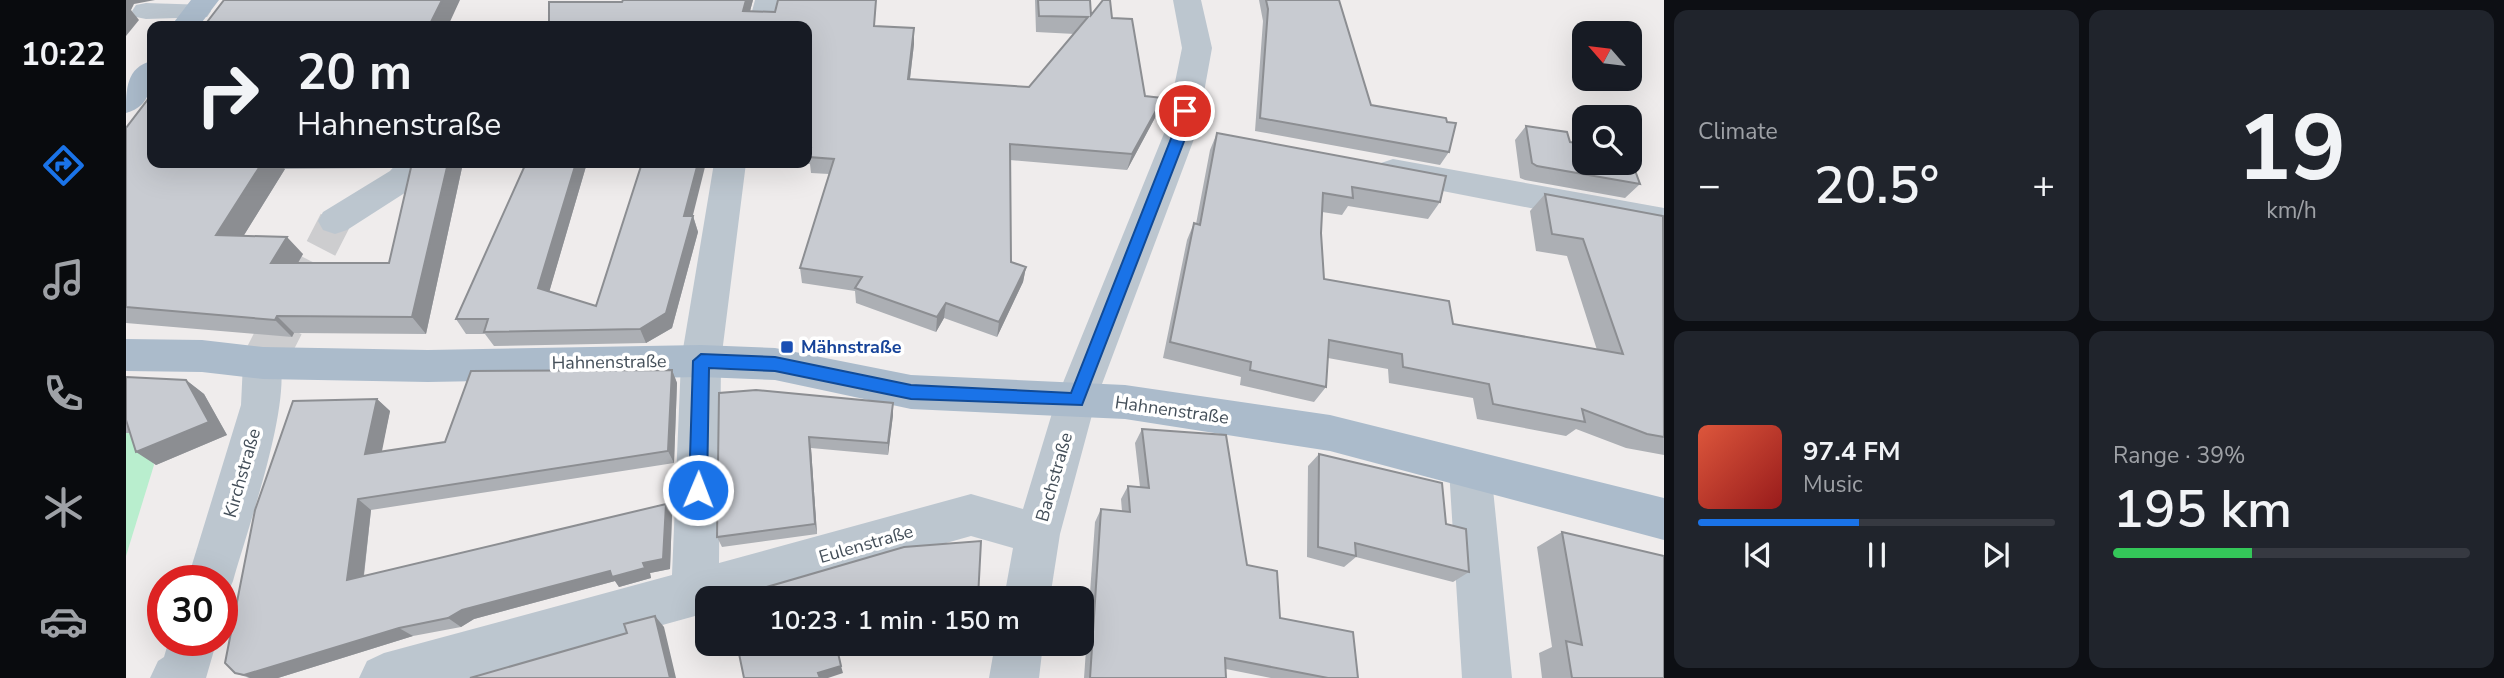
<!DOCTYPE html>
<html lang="en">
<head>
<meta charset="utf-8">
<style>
	:root { --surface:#171b24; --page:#20242c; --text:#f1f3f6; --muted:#9ea1a6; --line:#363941; --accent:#1a73e8 }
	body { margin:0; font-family:"Nunito Sans",sans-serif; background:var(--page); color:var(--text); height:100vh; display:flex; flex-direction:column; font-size:26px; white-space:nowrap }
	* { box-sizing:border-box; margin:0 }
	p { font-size:23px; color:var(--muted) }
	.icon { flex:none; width:38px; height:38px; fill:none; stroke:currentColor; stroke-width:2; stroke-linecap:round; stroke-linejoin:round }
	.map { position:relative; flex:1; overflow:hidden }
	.drawer { display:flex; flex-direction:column; gap:10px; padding:10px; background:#0d0f14; width:840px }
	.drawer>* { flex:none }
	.hud { position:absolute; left:21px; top:21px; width:665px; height:147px; border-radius:14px; box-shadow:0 7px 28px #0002; background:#171b24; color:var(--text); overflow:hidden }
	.needle { width:46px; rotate:298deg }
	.fabs { position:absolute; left:1446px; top:21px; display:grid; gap:14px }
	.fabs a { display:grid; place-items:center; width:70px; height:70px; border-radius:14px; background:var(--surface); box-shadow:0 7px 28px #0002; font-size:35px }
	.speed { position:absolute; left:21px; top:565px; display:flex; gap:14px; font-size:35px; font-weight:700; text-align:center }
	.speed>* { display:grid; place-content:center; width:91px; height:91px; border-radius:50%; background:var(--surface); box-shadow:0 7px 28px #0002; line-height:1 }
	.speed .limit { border:10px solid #d22; background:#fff; color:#111 }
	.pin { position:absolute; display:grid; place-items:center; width:60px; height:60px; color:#fff; margin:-30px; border:4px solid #fff; border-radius:50%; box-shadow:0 2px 7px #0007 }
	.me { position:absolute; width:77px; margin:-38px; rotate:1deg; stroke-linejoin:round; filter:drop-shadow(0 0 5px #0008) }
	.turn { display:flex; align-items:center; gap:24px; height:147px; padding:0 35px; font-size:32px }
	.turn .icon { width:91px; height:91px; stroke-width:2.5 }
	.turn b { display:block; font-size:49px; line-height:60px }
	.big { font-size:52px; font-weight:600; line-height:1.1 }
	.drawer .widget { flex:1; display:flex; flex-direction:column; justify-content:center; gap:10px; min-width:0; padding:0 24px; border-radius:14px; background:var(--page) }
	.drawer .dial { align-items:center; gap:0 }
	.dial b { font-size:91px; line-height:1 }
	.song { display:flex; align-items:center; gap:21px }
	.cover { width:84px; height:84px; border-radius:10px; background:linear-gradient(135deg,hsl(10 70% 55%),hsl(0 70% 35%)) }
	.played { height:7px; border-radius:4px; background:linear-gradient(90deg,var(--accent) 45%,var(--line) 45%) }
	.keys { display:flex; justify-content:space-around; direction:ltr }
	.heat { display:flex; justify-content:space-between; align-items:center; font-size:38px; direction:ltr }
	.charge { height:10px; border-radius:5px; background:linear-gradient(90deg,#34c759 39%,var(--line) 0) }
	.drawer .tiles { flex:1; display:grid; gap:10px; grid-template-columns:repeat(2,1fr) }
	.trip { position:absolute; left:569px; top:586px; width:399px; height:70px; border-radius:14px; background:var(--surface); box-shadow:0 7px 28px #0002; font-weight:600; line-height:70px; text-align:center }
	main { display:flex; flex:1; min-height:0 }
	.menu { display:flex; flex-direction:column; width:126px; justify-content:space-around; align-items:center; background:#090b0e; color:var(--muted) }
	.menu .icon { width:49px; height:49px }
	.menu .active { color:var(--accent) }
	.menu b { font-size:32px; color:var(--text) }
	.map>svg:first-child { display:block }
	.green { fill:#b9eece }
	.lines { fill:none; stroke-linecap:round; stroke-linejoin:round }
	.minor-tunnel-far1 { stroke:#cdcdcf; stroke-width:32; stroke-dasharray:32 16; stroke-linecap:butt }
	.minor-tunnel { stroke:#cdcdcf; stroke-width:43; stroke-dasharray:43 21; stroke-linecap:butt }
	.minor { fill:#bcc6cf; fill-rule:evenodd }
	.major { fill:#abbbcb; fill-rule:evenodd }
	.wall { fill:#acafb4 }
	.shaded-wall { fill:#8c8e92 }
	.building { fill:#c8cbd1; stroke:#8c8e92; stroke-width:2 }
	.route { fill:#1a73e8; stroke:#114b97; stroke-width:2 }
	.transit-dot { fill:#1a4fb4; stroke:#fff; stroke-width:2.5 }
	.labels { text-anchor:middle; stroke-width:7; stroke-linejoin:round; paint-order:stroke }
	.transit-label { font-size:18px; font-weight:bold; fill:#164399; stroke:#fff; text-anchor:start }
	.street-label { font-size:18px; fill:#444f59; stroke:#fff }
</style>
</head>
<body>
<main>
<nav class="menu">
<b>10:22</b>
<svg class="icon active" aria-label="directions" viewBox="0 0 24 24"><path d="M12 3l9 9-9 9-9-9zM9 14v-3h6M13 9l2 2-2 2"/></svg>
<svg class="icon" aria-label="music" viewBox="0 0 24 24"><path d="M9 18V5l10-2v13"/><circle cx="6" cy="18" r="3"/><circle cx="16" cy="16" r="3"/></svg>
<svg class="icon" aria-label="phone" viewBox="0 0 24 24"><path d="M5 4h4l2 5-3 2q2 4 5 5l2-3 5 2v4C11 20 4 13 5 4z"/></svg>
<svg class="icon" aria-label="climate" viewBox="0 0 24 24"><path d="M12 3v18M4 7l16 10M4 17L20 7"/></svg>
<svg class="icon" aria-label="car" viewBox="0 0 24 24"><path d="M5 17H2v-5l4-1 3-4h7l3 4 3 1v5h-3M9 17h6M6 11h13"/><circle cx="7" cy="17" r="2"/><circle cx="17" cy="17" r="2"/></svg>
</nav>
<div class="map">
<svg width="1538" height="678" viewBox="0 0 1538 678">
	<rect width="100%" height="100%" fill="#efecec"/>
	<path class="green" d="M0 433 20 434 28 465 0 556Z"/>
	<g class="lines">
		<path class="minor-tunnel-far1" d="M173 291 209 221"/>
		<path class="minor-tunnel" d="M137 363 174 290"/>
		<path class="minor" d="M629 0H657L650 26H622Z
			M1047 0H1075L1086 48 1071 131 970 400 934 534 924 598H878L887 548 845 536 624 598H581V611L569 616 345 678H233L241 661 258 653 546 575 555 361 588 163H620L595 361 593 563 845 494 897 509 930 400 1039 131 1056 48Z
			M20 3 81 5 85 11 81 17 20 19 10 17 6 11 10 5Z
			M1267 159 1538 208V234L1255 179 1250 171 1255 163Z
			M271 163H305L288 187 221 230 209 234 197 230 192 221 197 212 264 171Z
			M137 347 151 351C171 392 120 533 107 581L100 597 96 599V581H61L115 405 117 363 123 351Z
			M1344 450 1359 455 1365 469 1386 678H1336L1323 469 1329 455Z
			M43 640H91L80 678H24L32 661 38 657Z
			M869 644H917L913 678H863Z"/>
		<path class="major" d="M65 0H93L73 26H45Z
			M26 61C26 84 26 106 0 113 0 90 0 67 26 61Z
			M0 339 76 340 137 347 302 350 575 345 649 348 785 375 999 385 1204 415 1538 498V540L1204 451 999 419 785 409 649 380 575 377 302 382 137 379 76 372 0 371Z"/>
	</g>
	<path class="wall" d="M497 0H627L624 11 749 26 788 28V44L784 79 903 87 949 34 910 32 909 0H964L965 15 986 18 1019 96 1031 114 1001 170 884 160 885 262 900 267 897 282 871 337 818 318 810 332 730 303 729 291 676 283 674 268 703 174 685 173 684 164 667 163H681V26L496 2Z
		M1133 0H1213L1245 105 1323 152 1314 165 1129 131 1137 21Z
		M1400 126 1444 142 1514 184 1499 198 1399 180 1394 178 1389 140Z
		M0 128 26 163H269L263 168 159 169 118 235 177 254 172 263H263L286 163H337L300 334 168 333 166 337 0 323Z
		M1091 133 1314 202 1302 219 1222 206 1216 215 1196 212 1195 233 1198 279 1327 324 1471 350 1441 256 1410 251 1404 211 1419 194 1538 218V455L1500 448 1450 429 1440 436 1351 419 1347 398 1263 383 1262 369 1202 358 1200 387 1188 402 1114 385 1115 377 1037 358 1061 240 1068 223 1070 224 1084 150Z
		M461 163 423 292 470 306 567 216 572 232 546 328 520 343 368 346 359 334H340L330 319Z
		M546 370 551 383 548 463 245 510 238 576 540 504 546 515 544 569 524 573 525 578 493 587 489 581 348 619 335 627 287 636 152 678H123L109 673 251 399 264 411 255 452 319 442Z
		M0 377 60 380 78 394 101 435 30 465 4 433H0Z
		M593 393 767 403V415L762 455 685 448 691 534 596 547 591 537Z
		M1016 429 1121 565 1154 618 1232 678H1145L1100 669V678H958L969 522 975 509 996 511 995 499 1002 486 1014 487 1009 443Z
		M1193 454 1320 524 1343 572 1327 582 1230 557 1218 567 1181 557 1182 466Z
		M1436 532 1538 678H1416L1413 653 1426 647 1411 547Z"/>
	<path class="shaded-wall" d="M0 0H29L8 4 5 10 13 20 0 36Z
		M316 0H334L322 26H303Z
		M620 0H627L620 26 617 11Z
		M788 28V44L782 95V79Z
		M1037 98 1031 114 1001 170 1006 154Z
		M136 163H153L159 169 107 253 90 235Z
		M260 163H269L263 168Z
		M322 163H337L300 334 286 317Z
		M450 163H461L420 303 412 288Z
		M572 163H580L563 231 558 216Z
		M567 216 572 232 546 328 520 343 514 329Z
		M161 237 177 254 162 280 145 263Z
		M900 267 897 282 871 337 873 322Z
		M820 303 818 318 810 332 811 317Z
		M151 316 168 333 166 337 149 320Z
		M546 370 551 383 548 463 542 451Z
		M60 380 78 394 101 435 30 465 10 452Z
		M251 399 264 411 253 466 239 454Z
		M767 403V415L762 455V443Z
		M683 437 685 448 691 534 689 524Z
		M232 499 245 510 236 590 221 580Z
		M540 504 546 515 544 569 524 573 525 578 493 587 489 581 348 619 335 627 322 618 336 610 484 571 517 563Z
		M529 616 538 627 550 678H544Z
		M273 628 287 636 152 678H124L118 675Z
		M715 666 717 673 702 678H694L692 673Z"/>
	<path class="building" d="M98 0H316L303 26H78Z
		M497 0H620L617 11 649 12 652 0H750L748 26 788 28 782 79 903 87 962 17 913 16 912 0H964L965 15 977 0H984L986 18 1006 19 1019 96 1037 98 1006 154 884 144 885 262 900 267 873 322 820 303 811 317 729 288 736 277 674 268 708 159 683 157 685 148 681 147V26H422L423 23V2H496Z
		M1140 0H1213L1245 105 1320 118 1321 122 1330 123 1323 152 1134 118 1142 9Z
		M26 94V163H136L90 235 161 237 145 263H263L286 163H322L286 317 151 316 149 320 0 307V128Z
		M1400 126 1441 132 1444 142 1458 144V163H1503V154L1514 184 1411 166 1406 163Z
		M1091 133 1320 176 1314 202 1226 187 1227 198 1197 193 1195 233 1198 279 1323 301 1327 324 1497 354 1457 239 1426 234 1419 194 1537 216 1538 437 1521 434 1456 409 1459 422 1367 404 1363 384 1277 367 1276 354 1203 340 1200 387 1124 370 1125 362 1044 342 1068 223 1074 225Z
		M400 163H450L412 288 470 306 516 163H572L558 216H567L540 313 514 329 358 332 362 319H330Z
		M546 370 542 451 232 499 221 580 540 504 537 559 517 563 519 568 486 577 484 571 336 610 322 618 273 628 118 675 109 673 99 663 129 510 167 401 251 399 239 454 319 442 345 371Z
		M0 377 60 380 83 422 10 452 0 420Z
		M630 390 767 403 762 443 683 437 689 524 591 537 593 393Z
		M1016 429 1100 435 1121 565 1151 571 1154 618 1227 632 1232 678H1202L1099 658 1100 678H964L975 509 1004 512 1002 486 1023 488Z
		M1193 454 1316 483 1320 524 1340 529 1343 572 1229 543 1230 556 1192 547Z
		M1436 532 1538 556V678H1446L1440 641 1456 645Z
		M855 541 852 598H603L778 547Z
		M529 616 544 678H344L501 633 498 624Z
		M611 644H710L715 666 692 673 694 678H618Z"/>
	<path class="route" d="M1059 106 1066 111 1062 131 956 405 785 399 649 371 583 368 581 490 578 495 572 498 565 495 563 490 567 361 575 354 649 357 785 385 945 393 1048 131 1053 111Z"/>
	<rect class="transit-dot" x="654" y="340" width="14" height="14" rx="3.5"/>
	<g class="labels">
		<g class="transit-label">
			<text x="675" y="353">Mähnstraße</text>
		</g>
		<g class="street-label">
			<text transform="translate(483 362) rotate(-1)" y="6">Hahnenstraße</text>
			<text transform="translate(1046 410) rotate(8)" y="6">Hahnenstraße</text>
			<text transform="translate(116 473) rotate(-74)" y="6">Kirchstraße</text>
			<text transform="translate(928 477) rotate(-74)" y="6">Bachstraße</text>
			<text transform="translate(740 544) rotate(-16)" y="6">Eulenstraße</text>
		</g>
	</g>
</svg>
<div class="fabs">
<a><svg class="needle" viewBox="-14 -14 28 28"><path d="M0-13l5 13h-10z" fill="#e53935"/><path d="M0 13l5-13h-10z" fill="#9ea1a6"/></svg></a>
<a><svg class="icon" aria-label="search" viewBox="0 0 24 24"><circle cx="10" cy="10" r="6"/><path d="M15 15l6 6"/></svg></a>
</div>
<div class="speed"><div class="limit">30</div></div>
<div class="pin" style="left:1059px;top:111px;background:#d93025"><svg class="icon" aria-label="arrive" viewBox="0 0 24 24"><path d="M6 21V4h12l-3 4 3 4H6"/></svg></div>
<svg class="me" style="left:572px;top:490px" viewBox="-20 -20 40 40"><circle r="17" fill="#1a73e8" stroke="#fff" stroke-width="3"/><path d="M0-11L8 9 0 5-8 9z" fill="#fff"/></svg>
<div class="trip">10:23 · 1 min · 150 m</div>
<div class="hud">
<div class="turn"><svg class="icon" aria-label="right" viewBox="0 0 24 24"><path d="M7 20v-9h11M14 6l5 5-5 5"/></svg><div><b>20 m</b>Hahnenstraße</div></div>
</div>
</div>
<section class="drawer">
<div class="tiles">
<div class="widget"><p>Climate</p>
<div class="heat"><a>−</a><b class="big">20.5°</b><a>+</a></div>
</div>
<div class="widget dial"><b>19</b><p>km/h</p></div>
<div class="widget">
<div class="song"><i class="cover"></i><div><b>97.4 FM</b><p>Music</p></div></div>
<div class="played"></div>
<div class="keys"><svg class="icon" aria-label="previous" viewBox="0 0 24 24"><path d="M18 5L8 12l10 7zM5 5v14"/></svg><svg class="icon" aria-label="pause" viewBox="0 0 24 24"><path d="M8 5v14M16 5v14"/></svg><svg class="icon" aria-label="next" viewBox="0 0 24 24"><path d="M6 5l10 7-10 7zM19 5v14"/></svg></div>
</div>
<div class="widget"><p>Range · 39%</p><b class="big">195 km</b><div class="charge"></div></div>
</div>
</section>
</main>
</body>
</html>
